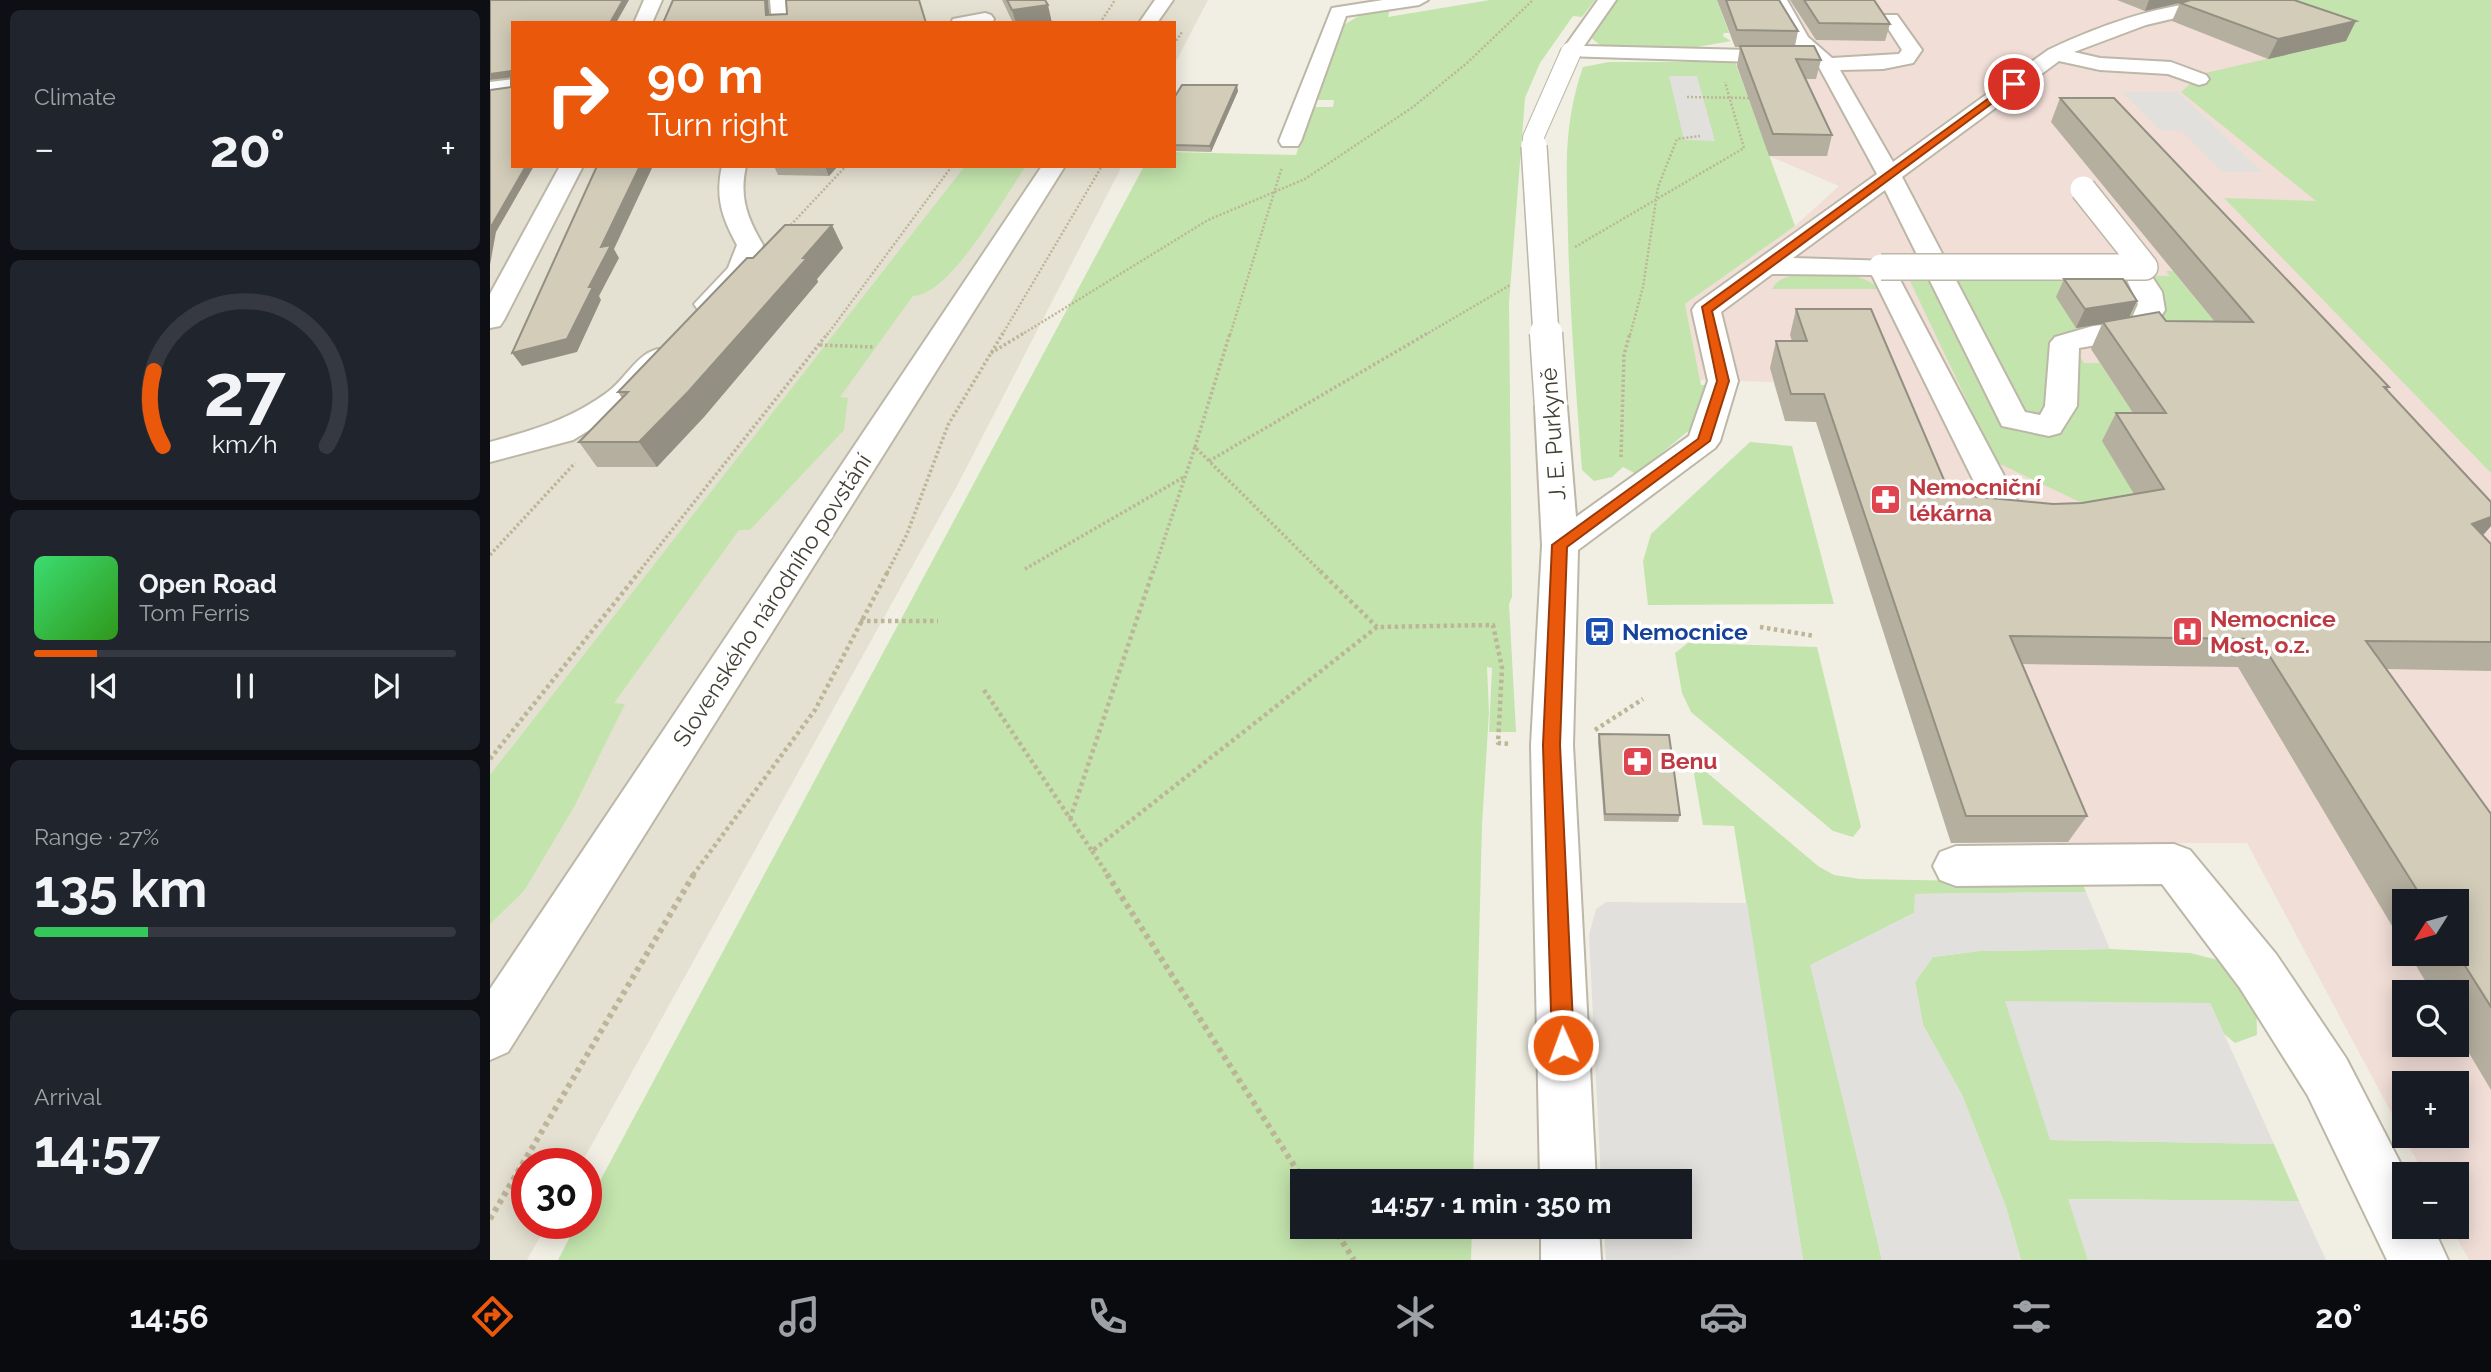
<!DOCTYPE html>
<html lang="en">
<head>
<meta charset="utf-8">
<style>
	:root { --surface:#171b24; --page:#20242c; --text:#f1f3f6; --muted:#9ea1a6; --line:#363941; --accent:#ea580c }
	body { margin:0; font-family:Raleway,sans-serif; background:var(--page); color:var(--text); height:100vh; display:flex; flex-direction:column; font-size:26px; white-space:nowrap }
	* { box-sizing:border-box; margin:0 }
	p { font-size:23px; color:var(--muted) }
	.icon { flex:none; width:38px; height:38px; fill:none; stroke:currentColor; stroke-width:2; stroke-linecap:round; stroke-linejoin:round }
	.map { position:relative; flex:1; overflow:hidden }
	.details { display:flex; flex-direction:column; gap:10px; padding:10px; background:#0d0f14; width:490px }
	.details>* { flex:none }
	.banner { position:absolute; left:21px; top:21px; width:665px; height:147px; border-radius:0px; box-shadow:0 4px 18px #0003; background:#ea580c; color:#fff; overflow:hidden }
	.needle { width:46px; rotate:233deg }
	.tools { position:absolute; left:1902px; top:889px; display:grid; gap:14px }
	.tools a { display:grid; place-items:center; width:77px; height:77px; border-radius:0px; background:var(--surface); box-shadow:0 4px 18px #0003; font-size:35px }
	.speed { position:absolute; left:21px; top:1148px; display:flex; gap:14px; font-size:35px; font-weight:700; text-align:center }
	.speed>* { display:grid; place-content:center; width:91px; height:91px; border-radius:50%; background:var(--surface); box-shadow:0 4px 18px #0003; line-height:1 }
	.speed .limit { border:10px solid #d22; background:#fff; color:#111 }
	.pin { position:absolute; display:grid; place-items:center; width:60px; height:60px; color:#fff; margin:-30px; border:4px solid #fff; border-radius:50%; box-shadow:0 2px 7px #0007 }
	.me { position:absolute; width:77px; margin:-38px; rotate:358deg; stroke-linejoin:round; filter:drop-shadow(0 0 5px #0008) }
	.turn { display:flex; align-items:center; gap:24px; height:147px; padding:0 21px; font-size:32px }
	.turn .icon { width:91px; height:91px; stroke-width:2.5 }
	.turn b { display:block; font-size:49px; line-height:60px }
	.big { font-size:52px; font-weight:700; line-height:1.1 }
	.details .card { flex:1; display:flex; flex-direction:column; justify-content:center; gap:10px; min-width:0; padding:0 24px; border-radius:10px; background:var(--page) }
	.details .dial { align-items:center; gap:0 }
	.dial svg { height:182px; overflow:visible; fill:none; stroke:var(--line); stroke-width:7; stroke-linecap:round; text-anchor:middle }
	.dial text { fill:var(--text); stroke:none }
	.song { display:flex; align-items:center; gap:21px }
	.cover { width:84px; height:84px; border-radius:10px; background:linear-gradient(135deg,hsl(140 70% 55%),hsl(110 70% 35%)) }
	.played { height:7px; border-radius:4px; background:linear-gradient(90deg,var(--accent) 15%,var(--line) 15%) }
	.keys { display:flex; justify-content:space-around; direction:ltr }
	.heat { display:flex; justify-content:space-between; align-items:center; font-size:38px; direction:ltr }
	.charge { height:10px; border-radius:5px; background:linear-gradient(90deg,#34c759 27%,var(--line) 0) }
	.trip { position:absolute; left:800px; top:1169px; width:402px; height:70px; border-radius:0px; background:var(--surface); box-shadow:0 4px 18px #0003; font-weight:700; line-height:70px; text-align:center }
	.dock { display:flex; height:112px; justify-content:space-around; align-items:center; background:#090b0e; color:var(--muted) }
	.dock .icon { width:49px; height:49px }
	.dock .current { color:var(--accent) }
	.dock b { font-size:32px; color:var(--text) }
	main { display:flex; flex:1; min-height:0 }
	.map>svg:first-child { display:block }
	.residential { fill:#e5e1d2 }
	.medical { fill:#f1ded7; fill-rule:evenodd }
	.green { fill:#c3e4ad }
	.parking { fill:#e1e0dc }
	.lines { fill:none; stroke-linecap:round; stroke-linejoin:round }
	.minor-casing { stroke:#bcb7a7; stroke-width:4 }
	.path-far3 { stroke:#bdb598; stroke-width:2.5; stroke-dasharray:2 2; stroke-linecap:butt }
	.path-far2 { stroke:#bdb598; stroke-width:3.5; stroke-dasharray:2.5 2.5; stroke-linecap:butt }
	.path-far1 { stroke:#bdb598; stroke-width:4.5; stroke-dasharray:3.5 3.5; stroke-linecap:butt }
	.path { stroke:#bdb598; stroke-width:6; stroke-dasharray:4.5 4.5; stroke-linecap:butt }
	.minor { fill:#fff; fill-rule:evenodd }
	.minor-bridge-far2-casing { stroke:#bcb7a7; stroke-width:22; stroke-linecap:butt }
	.minor-bridge-far1-casing { stroke:#bcb7a7; stroke-width:28; stroke-linecap:butt }
	.minor-bridge-casing { stroke:#bcb7a7; stroke-width:35; stroke-linecap:butt }
	.minor-bridge-far2 { stroke:#fff; stroke-width:20 }
	.minor-bridge-far1 { stroke:#fff; stroke-width:25 }
	.minor-bridge { stroke:#fff; stroke-width:32 }
	.wall { fill:#b5af9f }
	.shaded-wall { fill:#938f82 }
	.building { fill:#d2ccb9; stroke:#938f82; stroke-width:2 }
	.route { fill:#ea580c; stroke:#983908; stroke-width:2 }
	.labels { text-anchor:middle; stroke-width:7; stroke-linejoin:round; paint-order:stroke }
	.street-label { font-size:23px; fill:#423f34; stroke:#fff }
	.health-label { font-size:23px; font-weight:bold; fill:#be3a42; stroke:#fff; text-anchor:start }
	.transit-label { font-size:23px; font-weight:bold; fill:#164399; stroke:#fff; text-anchor:start }
</style>
</head>
<body>
<main>
<section class="details">
<div class="card"><p>Climate</p>
<div class="heat"><a>−</a><b class="big">20°</b><a>+</a></div>
</div>
<div class="card dial"><svg viewBox="0 0 100 80">
<path d="M14 69A42 42 0 1 1 86 69"/>
<path d="M14 69A42 42 0 0 1 10 36" stroke="#ea580c"/>
<text x="50" y="56" font-size="32" font-weight="700">27</text>
<text x="50" y="72" font-size="11">km/h</text>
</svg></div>
<div class="card">
<div class="song"><i class="cover"></i><div><b>Open Road</b><p>Tom Ferris</p></div></div>
<div class="played"></div>
<div class="keys"><svg class="icon" aria-label="previous" viewBox="0 0 24 24"><path d="M18 5L8 12l10 7zM5 5v14"/></svg><svg class="icon" aria-label="pause" viewBox="0 0 24 24"><path d="M8 5v14M16 5v14"/></svg><svg class="icon" aria-label="next" viewBox="0 0 24 24"><path d="M6 5l10 7-10 7zM19 5v14"/></svg></div>
</div>
<div class="card"><p>Range · 27%</p><b class="big">135 km</b><div class="charge"></div></div>
<div class="card"><p>Arrival</p><b class="big">14:57</b></div>
</section>
<div class="map">
<svg width="2001" height="1260" viewBox="0 0 2001 1260">
	<rect width="100%" height="100%" fill="#f1efe3"/>
	<path class="residential" d="M0 0H718L684 65V23H23V166H632L468 484 91 1164H37V1223H58L37 1260H0Z"/>
	<path class="medical" d="M1227 0H2001V1260H1979L1961 1227H1967V1174H1934L1757 843H1461L1327 421H1296L1283 382 1210 380 1195 304 1305 226 1349 186 1279 156 1246 64 1254 63ZM1914 901H1967V954H1914ZM1914 992H1967V1045H1914ZM1914 1083H1967V1136H1914Z"/>
	<path class="green" d="M1000 0H1105L1092 17 1083 16 1050 63 1035 98 1019 303 1022 597 1019 604 1026 732H999L1002 668 997 667 999 712 992 825 983 1181H812V1227H982L981 1260H68L87 1223H96V1207L654 166H684V152L806 155 821 107H843L844 100H824L847 29 872 14 900 8 898 17Z
		M1127 0H1227L1239 33H1234L1233 36 1241 41 1196 49 1114 48 1100 37Z
		M1757 0H2001V473L1734 198 1826 201 1691 92 1711 74 1855 41Z
		M1119 62H1245L1305 226 1195 304 1211 385H1215L1213 413 1202 428 1146 474 1133 467 1122 477 1104 481 1092 470C1086 391 1080 314 1078 236 1077 173 1072 128 1093 67Z
		M475 166H536C514 197 461 295 423 296L350 397 358 398 354 430 260 530H249L124 703 135 704 84 807 34 891 0 924V775Z
		M1676 271H1683L1747 349 1585 348 1594 363H1610L1661 441H1613L1710 604 1594 504 1506 462 1419 279 1425 274 1680 276Z
		M1325 272C1348 274 1373 273 1390 289H1282C1290 274 1310 274 1325 272Z
		M1260 442 1302 446 1344 604 1158 605 1153 561 1161 534Z
		M1198 643 1327 647 1371 827 1363 837 1343 831 1201 712 1192 693 1185 653Z
		M1208 765 1328 866 1344 875 1370 879 1592 883 1596 892 1426 894 1424 913 1321 965 1392 1260H1313L1244 826 1213 825 1204 774Z
		M1620 949 1700 953 1732 961 1766 996 1767 1035 1745 1043 1734 1034 1720 1003 1560 1140 1784 1144 1809 1201 1579 1199 1598 1260H1531L1516 1207 1472 1095 1433 1025 1425 982 1443 957 1489 951Z"/>
	<path class="parking" d="M1179 76H1207L1225 141 1194 140Z
		M1633 92H1688L1772 172H1733L1692 131 1670 130Z
		M1596 892 1620 949 1489 951 1443 957 1425 982 1433 1025 1472 1095 1516 1207 1531 1260H1392L1320 965 1424 913 1425 894Z
		M1116 902 1257 903 1313 1260H1116L1114 1227H1190V1181H1111L1099 935 1106 909Z
		M1515 1001 1720 1003 1784 1144 1560 1140Z
		M1578 1199 1809 1201 1836 1260H1598Z"/>
	<g class="lines">
		<defs>
			<path id="minor" d="M154 0H172L162 23H144Z
				M280 0H298L300 23H282Z
				M665 0H683L667 23H649Z
				M893 0H938L929 5 856 16 811 141 808 146H792L789 141 842 8Z
				M1108 0H1126L1094 46 1300 51 1310 57 1300 63 1074 56 1071 52Z
				M1279 0H1297L1318 37 1342 58 1409 54 1412 50 1392 19 1395 15H1407L1432 50 1423 63 1393 69 1350 70 1403 162 1558 50C1617 22 1681 0 1747 0L1744 4 1656 25 1584 52 1610 58 1681 62 1716 75 1719 79 1716 83 1709 85 1678 74 1610 70 1569 61 1412 177 1535 412 1550 415 1555 406 1560 343 1565 337 1603 326 1640 322 1648 304 1636 278 1639 272H1659L1672 292 1675 310 1659 336 1589 348 1587 406 1570 433 1559 436 1512 426 1395 190 1303 258 1400 261 1530 506 1525 514 1513 517 1501 514 1496 506 1382 275 1282 274 1231 312 1248 381 1230 441 1225 448 1088 550 1083 745 1106 1181H1050L1041 745 1052 545 1045 407 1050 400 1061 398 1072 400 1077 407 1086 517 1199 436 1218 381 1202 310 1206 304 1387 174 1329 67 1303 44Z
				M495 13 501 15 504 19 502 23H461L463 19Z
				M23 79V91L0 94V82Z
				M70 166H93L14 320 10 326 0 328V294Z
				M232 166H256C249 197 257 218 273 245 264 270 240 318 208 310L204 304 238 268 247 245C232 218 225 197 232 166Z
				M552 166H575L18 1052 0 1060V989Z
				M168 349 178 352 183 358 142 404 83 440 0 462V442C44 430 82 419 119 391 136 378 147 354 168 349Z
				M1684 844 1700 850 1786 954 1856 1058 1916 1174 1914 1227H1943L1958 1260H1897L1818 1096 1750 988 1672 884 1466 886 1450 880 1443 866 1450 852 1466 846Z
				M1051 1227H1109L1111 1260H1051Z"/>
		</defs>
		<use href="#minor" class="minor-casing"/>
		<path class="path-far3" d="M610 23 625 0
			M684 44 692 32
			M1197 97 1259 98
			M298 228 356 166
			M1085 247 1254 148 1235 82
			M337 335 462 166
			M512 335 612 166
			M531 335 718 220 815 179 923 107 977 63 1043 0
			M740 335 792 167
			M935 335 1020 285
			M1140 335 1153 287 1168 187 1187 139 1210 136"/>
		<path class="path-far2" d="M330 345 384 347
			M501 353 534 333
			M705 447 740 333
			M1131 457 1134 355 1140 333
			M719 461 938 333
			M0 555 85 463
			M535 569 694 477
			M148 573 338 333
			M397 573 417 534 458 425 513 333
			M663 573 705 447 832 573"/>
		<path class="path-far1" d="M830 571 887 627
			M370 621H448
			M1270 627 1325 636
			M494 690 602 851 887 627 1003 625 1012 668 1008 743 1021 744
			M1105 730 1153 699
			M0 759 150 571
			M580 819 663 571
			M602 851 618 875
			M203 875 325 710 398 571"/>
		<path class="path" d="M617 874 814 1181
			M0 1219 204 874
			M843 1227 864 1260"/>
		<use href="#minor" class="minor"/>
		<defs>
			<path id="minor-bridge-far2" d="M1044 148 1043 138 1081 52"/>
			<path id="minor-bridge-far1" d="M1044 146 1056 335
				M1391 267H1655L1593 189"/>
			<path id="minor-bridge" d="M1056 333 1061 407"/>
		</defs>
		<use href="#minor-bridge-far2" class="minor-bridge-far2-casing"/>
		<use href="#minor-bridge-far1" class="minor-bridge-far1-casing"/>
		<use href="#minor-bridge" class="minor-bridge-casing"/>
		<use href="#minor-bridge-far2" class="minor-bridge-far2"/>
		<use href="#minor-bridge-far1" class="minor-bridge-far1"/>
		<use href="#minor-bridge" class="minor-bridge"/>
	</g>
	<path class="wall" d="M512 0H555L562 23H523Z
		M1227 0H1289L1308 31 1305 46 1331 60 1326 79H1316L1342 135 1337 156H1279L1247 66 1250 47H1245Z
		M1300 0H1384L1400 24 1395 41 1326 40Z
		M1627 0H1804L1856 41 1778 59 1682 21 1690 3 1655 11Z
		M748 91 721 152 684 151V98Z
		M1570 98 1899 387 1897 390 2001 502V526L1993 535 2001 544V671L1897 669 2001 814V1090L1967 1033V992H1942L1919 954H1967V901H1914V946L1748 667 1532 664 1597 816 1578 842 1461 843 1326 422 1295 421 1280 368 1286 341H1302L1300 335 1306 309 1460 494 1563 504 1592 503 1644 494 1612 441 1626 413H1643L1601 349 1612 324 1586 328 1566 297 1574 279 1639 317 1676 321 1725 322 1561 122Z
		M284 166H348L339 176 288 175Z
		M342 225 353 248 327 279 328 282 214 417 167 467H107L89 442 132 398 128 392Z
		M1109 734 1190 815 1188 822 1114 821 1108 741Z"/>
	<path class="shaded-wall" d="M133 0H139L126 23H120Z
		M275 0H278L280 23 276 15Z
		M1659 0H1712L1698 1 1655 11Z
		M558 5 562 23H526L522 10Z
		M1866 21 1856 41 1778 59 1788 39Z
		M21 71 23 77 0 80V74Z
		M747 85 748 91 721 152 720 146Z
		M36 166H44L6 232 0 265V234L2 225Z
		M150 166H163L124 249 129 258 109 296 111 300 87 352 32 366 22 353 99 287 111 247Z
		M335 166H348L339 176Z
		M342 225 353 248 327 279 328 282 214 417 167 467 149 442Z
		M1647 301 1638 320 1613 322 1612 324 1586 328 1595 309Z
		M2001 517V526L1987 542 1982 524Z"/>
	<path class="building" d="M0 0H133L120 23H23V166H36L2 225 0 234V90L21 87V71L0 74Z
		M183 0H275L276 15 297 14 296 0H429L436 23H173Z
		M517 0H555L558 5 522 10Z
		M1236 0H1289L1308 31 1247 30Z
		M1314 0H1384L1400 24 1329 23Z
		M1701 0H1804L1866 21 1788 39 1690 3Z
		M1250 46H1324L1331 60 1306 59 1342 135 1283 134Z
		M692 85H747L720 146 684 145V98Z
		M1570 98H1624L1899 387H1894L2001 502V517L1982 524 2001 544V642L1876 641 2001 814V1007L1967 953V901H1934L1769 639 1520 636 1597 816H1476L1334 394H1301L1286 341H1317L1306 309H1381L1460 494 1563 504 1592 503 1674 489 1626 413H1676L1613 322 1669 312 1676 321 1763 322Z
		M107 166H150L111 247 121 245 99 287H103L77 339 22 353Z
		M295 225H342L313 258H317L198 392 149 442H89L138 392H128L257 258H263Z
		M1574 279H1633L1647 301 1595 309Z
		M1109 734 1179 735 1190 815 1115 814Z"/>
	<path class="route" d="M1521 82 1528 84 1222 311 1239 381 1220 441 1077 547 1070 745 1084 1045 1080 1052 1073 1055 1065 1052 1062 1045 1053 745 1062 545 1208 439 1227 381 1212 307Z"/>
	<defs>
		<symbol id="pharmacy-square" viewBox="-11 -11 22 22"><rect x="-9" y="-9" width="18" height="18" rx="4" fill="#e0444e" stroke="#fff"/><path d="M-2-6h4v4h4v4h-4v4h-4v-4h-4v-4h4Z" fill="#fff"/></symbol>
		<symbol id="bus-square" viewBox="-11 -11 22 22"><rect x="-9" y="-9" width="18" height="18" rx="4" fill="#1a4fb4" stroke="#fff"/><path d="M-5-6H5V4H4V6H2V4H-2V6H-4V4H-5ZM-3.5-4V0h7V-4ZM-3.5 1.2v1.5H-2V1.2ZM2 1.2v1.5H3.5V1.2Z" fill="#fff"/></symbol>
		<symbol id="hospital-square" viewBox="-11 -11 22 22"><rect x="-9" y="-9" width="18" height="18" rx="4" fill="#e0444e" stroke="#fff"/><path d="M-5-5h3v3.5h4V-5h3V5h-3V1.5h-4V5h-3Z" fill="#fff"/></symbol>
	</defs>
	<g fill-rule="evenodd">
		<use href="#pharmacy-square" x="1378" y="482" width="35" height="35"/>
		<use href="#bus-square" x="1092" y="614" width="35" height="35"/>
		<use href="#hospital-square" x="1680" y="614" width="35" height="35"/>
		<use href="#pharmacy-square" x="1130" y="744" width="35" height="35"/>
	</g>
	<g class="labels">
		<g class="street-label">
			<text transform="translate(1063 434) rotate(-94)" y="8">J. E. Purkyně</text>
			<text transform="translate(282 600) rotate(-57)" y="8">Slovenského národního povstání</text>
		</g>
		<g class="health-label">
			<text x="1419" y="495">Nemocniční<tspan x="1419" dy="26">lékárna</tspan></text>
			<text x="1720" y="627">Nemocnice<tspan x="1720" dy="26">Most, o.z.</tspan></text>
			<text x="1170" y="769">Benu</text>
		</g>
		<g class="transit-label">
			<text x="1132" y="640">Nemocnice</text>
		</g>
	</g>
</svg>
<div class="tools">
<a><svg class="needle" viewBox="-14 -14 28 28"><path d="M0-13l5 13h-10z" fill="#e53935"/><path d="M0 13l5-13h-10z" fill="#9ea1a6"/></svg></a>
<a><svg class="icon" aria-label="search" viewBox="0 0 24 24"><circle cx="10" cy="10" r="6"/><path d="M15 15l6 6"/></svg></a>
<a>+</a>
<a>−</a>
</div>
<div class="speed"><div class="limit">30</div></div>
<div class="pin" style="left:1524px;top:84px;background:#d93025"><svg class="icon" aria-label="arrive" viewBox="0 0 24 24"><path d="M6 21V4h12l-3 4 3 4H6"/></svg></div>
<svg class="me" style="left:1073px;top:1045px" viewBox="-20 -20 40 40"><circle r="17" fill="#ea580c" stroke="#fff" stroke-width="3"/><path d="M0-11L8 9 0 5-8 9z" fill="#fff"/></svg>
<div class="trip">14:57 · 1 min · 350 m</div>
<div class="banner">
<div class="turn"><svg class="icon" aria-label="right" viewBox="0 0 24 24"><path d="M7 20v-9h11M14 6l5 5-5 5"/></svg><div><b>90 m</b>Turn right</div></div>
</div>
</div>
</main>
<nav class="dock">
<b>14:56</b>
<svg class="icon current" aria-label="directions" viewBox="0 0 24 24"><path d="M12 3l9 9-9 9-9-9zM9 14v-3h6M13 9l2 2-2 2"/></svg>
<svg class="icon" aria-label="music" viewBox="0 0 24 24"><path d="M9 18V5l10-2v13"/><circle cx="6" cy="18" r="3"/><circle cx="16" cy="16" r="3"/></svg>
<svg class="icon" aria-label="phone" viewBox="0 0 24 24"><path d="M5 4h4l2 5-3 2q2 4 5 5l2-3 5 2v4C11 20 4 13 5 4z"/></svg>
<svg class="icon" aria-label="climate" viewBox="0 0 24 24"><path d="M12 3v18M4 7l16 10M4 17L20 7"/></svg>
<svg class="icon" aria-label="car" viewBox="0 0 24 24"><path d="M5 17H2v-5l4-1 3-4h7l3 4 3 1v5h-3M9 17h6M6 11h13"/><circle cx="7" cy="17" r="2"/><circle cx="17" cy="17" r="2"/></svg>
<svg class="icon" aria-label="filters" viewBox="0 0 24 24"><path d="M4 7h16M4 17h16"/><circle cx="9" cy="7" r="2"/><circle cx="15" cy="17" r="2"/></svg>
<b>20°</b>
</nav>
</body>
</html>
